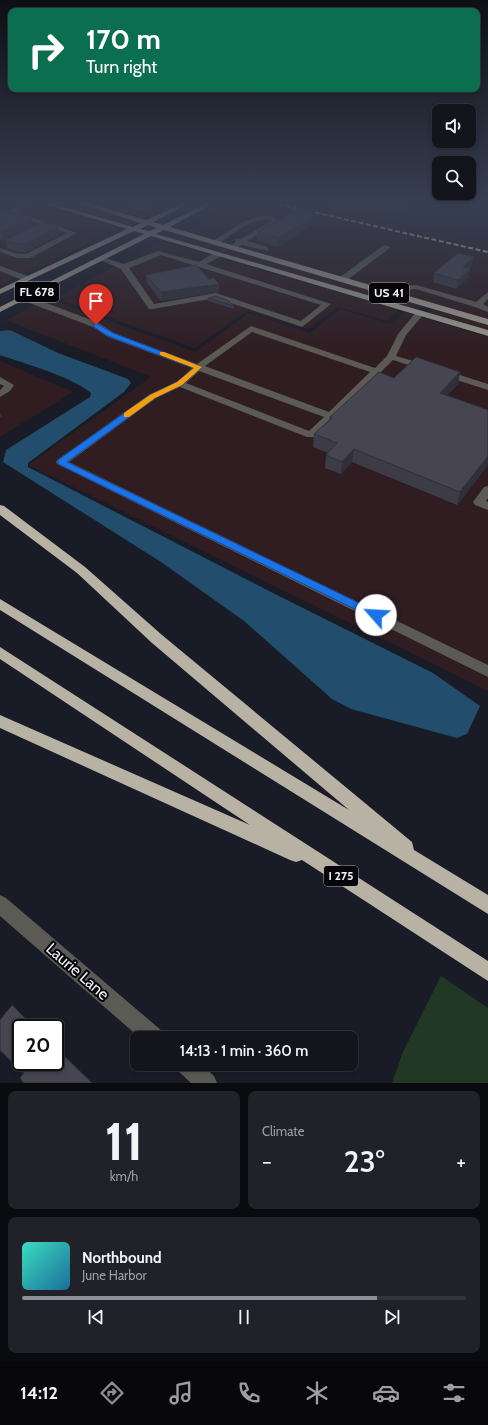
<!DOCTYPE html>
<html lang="en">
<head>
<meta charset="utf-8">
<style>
	:root { --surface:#13141c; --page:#202129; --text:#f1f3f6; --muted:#9d9ea3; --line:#32333b; --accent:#8c9099 }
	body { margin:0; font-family:Cabin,sans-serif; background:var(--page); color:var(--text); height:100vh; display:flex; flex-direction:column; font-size:15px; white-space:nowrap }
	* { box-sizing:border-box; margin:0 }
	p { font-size:13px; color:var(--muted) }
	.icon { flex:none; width:22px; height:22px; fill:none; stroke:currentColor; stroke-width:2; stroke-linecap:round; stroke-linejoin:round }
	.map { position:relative; height:1083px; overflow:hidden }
	.panel { display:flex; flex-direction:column; gap:8px; padding:8px; background:#0a0b0f; flex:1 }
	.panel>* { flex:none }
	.guide { position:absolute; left:8px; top:8px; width:472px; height:84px; border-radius:8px; box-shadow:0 2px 6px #0003,0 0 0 1px var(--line); background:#0b6e4f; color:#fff; overflow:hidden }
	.fabs { position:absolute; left:432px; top:104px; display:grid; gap:8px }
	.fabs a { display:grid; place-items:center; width:44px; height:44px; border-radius:8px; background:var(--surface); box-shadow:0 2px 6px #0003,0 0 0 1px var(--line); font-size:20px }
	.speed { position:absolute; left:12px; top:1019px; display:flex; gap:8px; font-size:20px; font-weight:700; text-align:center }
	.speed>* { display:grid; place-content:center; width:52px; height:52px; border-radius:50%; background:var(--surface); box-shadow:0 2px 6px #0003,0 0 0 1px var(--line); line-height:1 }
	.speed .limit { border:2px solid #111; border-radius:6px; background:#fff; color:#111 }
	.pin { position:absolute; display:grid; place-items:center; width:34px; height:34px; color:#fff; margin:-41px -17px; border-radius:50% 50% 50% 0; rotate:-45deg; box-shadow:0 0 4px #0007 }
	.pin .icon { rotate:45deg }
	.me { position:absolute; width:44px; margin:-22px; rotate:296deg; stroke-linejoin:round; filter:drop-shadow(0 0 3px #0008) }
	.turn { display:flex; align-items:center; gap:14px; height:84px; padding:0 12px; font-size:18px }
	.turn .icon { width:52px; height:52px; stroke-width:2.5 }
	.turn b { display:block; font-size:28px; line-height:34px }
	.big { font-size:30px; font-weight:600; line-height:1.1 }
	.panel .card { flex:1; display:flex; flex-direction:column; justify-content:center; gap:6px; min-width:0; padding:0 14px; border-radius:8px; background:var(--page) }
	.panel .dial { align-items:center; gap:0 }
	.dial b { font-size:52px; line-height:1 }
	.song { display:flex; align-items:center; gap:12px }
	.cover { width:48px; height:48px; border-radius:6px; background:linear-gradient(135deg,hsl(170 70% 55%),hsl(200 70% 35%)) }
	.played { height:4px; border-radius:2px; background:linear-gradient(90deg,var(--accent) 80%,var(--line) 80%) }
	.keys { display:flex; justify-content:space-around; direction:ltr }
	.heat { display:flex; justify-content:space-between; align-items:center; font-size:22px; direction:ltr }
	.panel .tiles { flex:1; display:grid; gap:8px; grid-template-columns:1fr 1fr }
	.card:last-child { grid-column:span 2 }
	.trip { position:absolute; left:130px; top:1031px; width:228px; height:40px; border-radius:8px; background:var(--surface); box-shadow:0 2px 6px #0003,0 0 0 1px var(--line); font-weight:600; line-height:40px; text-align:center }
	.menu { display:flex; height:64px; justify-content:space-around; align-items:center; background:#08080b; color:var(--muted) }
	.menu .icon { width:28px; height:28px }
	.menu .active { color:var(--accent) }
	.menu b { font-size:18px; color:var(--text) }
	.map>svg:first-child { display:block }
	.commercial { fill:#2f1d21 }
	.industrial { fill:#281e2d }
	.green { fill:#213924 }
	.water { fill:#224d6d }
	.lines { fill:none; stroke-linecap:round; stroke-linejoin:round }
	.minor { fill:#5c5a54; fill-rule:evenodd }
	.major { fill:#9d998d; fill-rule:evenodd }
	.highway { fill:#b7b2a4; fill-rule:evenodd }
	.rail { stroke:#cfd0d8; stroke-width:2; stroke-dasharray:5 2.5; stroke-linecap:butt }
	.wall { fill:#3c3b46 }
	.shaded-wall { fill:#313039 }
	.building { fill:#464551; stroke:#313039 }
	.route { fill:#1a73e8; stroke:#114b97 }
	.slow { fill:#f59e0b }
	.labels { text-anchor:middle; stroke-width:4; stroke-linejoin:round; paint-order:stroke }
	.shield { fill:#06060a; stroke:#aaabb2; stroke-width:1 }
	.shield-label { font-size:12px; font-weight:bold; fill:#f1f2fa }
	.near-street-label { font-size:16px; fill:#f1f2fa; stroke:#06060a }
</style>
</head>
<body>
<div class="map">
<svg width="488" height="1083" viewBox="0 0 488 1083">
	<rect width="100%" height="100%" fill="#191b26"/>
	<path class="commercial" d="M0 204H40L119 228 0 286Z
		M55 204H76L135 221 126 225Z
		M92 204H173L141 218Z
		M232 204H310L488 244V319L186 231Z
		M181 234 422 305 417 310 170 238Z
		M163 241 243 265 399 310 387 321 338 307 308 329 247 311 194 348 56 298Z
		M47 298 195 352 249 313 310 333 340 309 390 324 404 312 488 337V691L28 465 151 377 6 320Z
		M433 308 488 324V330L428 313Z
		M0 361 73 392 0 437Z"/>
	<path class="industrial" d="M411 204H488V244L353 213H399Z"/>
	<path class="green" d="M310 204H411L406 210 399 213 357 214Z
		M441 976 488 1008V1083H392L403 1052Z"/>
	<path class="water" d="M10 330 58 353 128 379 131 383 124 392 28 463V467L271 592 433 673 480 706 467 734 457 738 351 709 332 699 244 621 161 562 3 462 6 450 90 397 91 393C70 376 26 364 0 355V331Z"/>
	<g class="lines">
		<path class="minor" d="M24 204H32L16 212 77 233 30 258H17L0 252V248L18 254H26L67 233 10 214 0 218V214Z
			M118 204 142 206 148 204H156L142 210Z
			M262 215 272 216 280 221 247 241 268 247V251L242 245 233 249 229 247 235 243V239H241L272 221C255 214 232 235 218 244L211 242 243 222Z
			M384 245 391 247 346 281H340V277Z
			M158 251 199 262 214 253H220V257L206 264 331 304 302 327 216 298 152 309H149L121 269 98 259 102 257 124 264ZM161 255 321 305 301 321 216 293 154 304 129 268Z
			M0 266 31 277 32 279 25 281 0 271Z
			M416 285 476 302 488 292V299L483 304 488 307V312L475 307 416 289 406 290 395 297 391 295 401 286Z
			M22 296H28L99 323 114 333 197 364 251 326 375 368 387 356 398 334 417 311H423V315L406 335 396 356 427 365V369L424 370 393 360 315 437H307L180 387 156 398 69 462 488 665V677L57 464 56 462 57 460 150 394 177 382 192 368 108 337 93 327 22 300ZM252 332 370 372 329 412 205 366ZM199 371 324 417 309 431 186 383Z
			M444 370 488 384V390L441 375V371Z
			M0 377 14 385 10 391 0 397V390L4 386 0 384Z
			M488 486V498L486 501 488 502V510L475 505 473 502 484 487Z
			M0 895 6 898 162 1031 165 1038H140L0 916Z
			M175 1064H201L214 1076 217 1083H191L178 1071Z"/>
		<path class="major" d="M45 204H54L133 227 141 223 81 204H90L146 220 182 204H189L153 222 163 225 205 204H212L170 227 488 319V325L164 230 156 234 488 330V336L151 236 0 312V307L144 234 134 231 0 294V289L127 229ZM148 225 157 228 149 231 140 229Z"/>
		<path class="highway" d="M0 505 4 506 85 567 162 635 412 842 414 850 488 895V914L0 610V599L349 810 152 643 77 573 0 515Z
			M0 647 488 961V981L302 860 296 862 290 860 0 728V715L250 825 0 659Z"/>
		<path class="rail" d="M278 204 488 252"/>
	</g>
	<path class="wall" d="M315 211V223L278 247 257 240V232Z
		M0 212 33 227H58L59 235 25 252H20L7 248 5 240 26 230 3 240 0 239Z
		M472 265 469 269H470L468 278 456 289 433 282 434 273Z
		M146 275 209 279 219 284V292L161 301 147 283Z
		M208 298 234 306V309L208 301Z
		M460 372 458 384 447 395 488 410V465L457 505 352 462 341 474 325 468 326 455 328 453 313 447 314 434 329 420 330 417 394 378Z
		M0 1020 92 1083H23L20 1078 23 1073 0 1051Z"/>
	<path class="shaded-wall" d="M315 211V223L278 247V238Z
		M32 219 33 227 3 240 1 232Z
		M58 227 59 235 25 252 24 244Z
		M474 257 472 265 461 276 463 267Z
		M470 269 468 278 456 289 458 280Z
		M219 284V292L161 301V292Z
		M460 372 458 384 438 405 440 393Z
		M0 414H1L2 417 0 418Z
		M354 449 352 462 341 474 342 462Z
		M488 456V465L457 505 460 492Z"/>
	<path class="building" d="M300 207 315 211 312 214 315 215 278 238 257 232Z
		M7 211 32 219 1 232 0 231V212Z
		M43 222 58 227 24 244H18L5 240Z
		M458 253 474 257 463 267 470 269 458 280 434 273Z
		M196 265 209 279 214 278 219 284 161 292 146 275Z
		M216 296 229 301 234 306 208 298Z
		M416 357 460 372 440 393 488 410V456L460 492 354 449 342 462 326 455 337 443 314 434 332 418 330 417 379 372 394 378Z
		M12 1005 35 1028H21V1062H55V1047L92 1083H24L20 1078 24 1073 0 1050V1020Z"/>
	<linearGradient id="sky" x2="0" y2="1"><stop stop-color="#0e0f15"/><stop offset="0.57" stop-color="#383f52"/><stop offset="1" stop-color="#383f52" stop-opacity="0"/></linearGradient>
	<rect width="488" height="355" fill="url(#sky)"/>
	<path class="route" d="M96 323 113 333 202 367 182 385 155 398 67 462 380 613 381 615 380 618H373L58 464V460L150 395 177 382 194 368 108 336 94 327 93 325Z"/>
	<path class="slow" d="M160 352H164L202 367 182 385 155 398 129 417H124V413L150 395 177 382 194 368 160 355Z"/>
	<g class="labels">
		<g class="shield">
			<rect x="15" y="282" width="44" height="20" rx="3"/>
			<rect x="369" y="283" width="40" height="20" rx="3"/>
			<rect x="324" y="866" width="34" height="20" rx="3"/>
		</g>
		<g class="shield-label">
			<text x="37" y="296">FL 678</text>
			<text x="389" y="297">US 41</text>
			<text x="341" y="880">I 275</text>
		</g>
		<g class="near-street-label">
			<text transform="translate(78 971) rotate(41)" y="6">Laurie Lane</text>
		</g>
	</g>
</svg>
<div class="fabs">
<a><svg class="icon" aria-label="sound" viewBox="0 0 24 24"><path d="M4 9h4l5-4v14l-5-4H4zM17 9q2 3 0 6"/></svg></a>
<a><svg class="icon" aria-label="search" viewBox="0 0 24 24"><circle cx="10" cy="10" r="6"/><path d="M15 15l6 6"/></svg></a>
</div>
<div class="speed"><div class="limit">20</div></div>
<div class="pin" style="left:96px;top:325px;background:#d93025"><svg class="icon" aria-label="arrive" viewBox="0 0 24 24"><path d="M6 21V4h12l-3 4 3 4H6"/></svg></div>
<svg class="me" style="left:376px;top:615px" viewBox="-20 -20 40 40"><circle r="19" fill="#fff"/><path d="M0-13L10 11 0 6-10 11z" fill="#1a73e8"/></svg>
<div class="trip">14:13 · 1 min · 360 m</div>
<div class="guide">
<div class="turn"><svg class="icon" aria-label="right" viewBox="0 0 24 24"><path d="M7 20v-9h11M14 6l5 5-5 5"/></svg><div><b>170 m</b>Turn right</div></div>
</div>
</div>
<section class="panel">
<div class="tiles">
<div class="card dial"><b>11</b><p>km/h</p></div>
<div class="card"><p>Climate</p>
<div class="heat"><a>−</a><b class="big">23°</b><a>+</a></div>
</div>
<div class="card">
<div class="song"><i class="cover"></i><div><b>Northbound</b><p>June Harbor</p></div></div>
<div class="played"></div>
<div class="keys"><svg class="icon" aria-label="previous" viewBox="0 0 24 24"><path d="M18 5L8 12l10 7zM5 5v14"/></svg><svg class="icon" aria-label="pause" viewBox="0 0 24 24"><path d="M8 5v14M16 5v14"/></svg><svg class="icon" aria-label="next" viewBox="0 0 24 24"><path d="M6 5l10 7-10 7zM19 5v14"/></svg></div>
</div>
</div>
</section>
<nav class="menu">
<b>14:12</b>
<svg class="icon active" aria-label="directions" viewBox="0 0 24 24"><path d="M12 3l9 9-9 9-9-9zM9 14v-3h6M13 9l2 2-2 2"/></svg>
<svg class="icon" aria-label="music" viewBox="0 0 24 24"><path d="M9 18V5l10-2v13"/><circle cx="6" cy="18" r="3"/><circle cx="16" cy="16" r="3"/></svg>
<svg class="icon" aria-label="phone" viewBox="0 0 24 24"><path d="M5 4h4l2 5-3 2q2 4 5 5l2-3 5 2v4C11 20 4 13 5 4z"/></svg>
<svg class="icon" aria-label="climate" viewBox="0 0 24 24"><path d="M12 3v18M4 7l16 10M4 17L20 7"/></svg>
<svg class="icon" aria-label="car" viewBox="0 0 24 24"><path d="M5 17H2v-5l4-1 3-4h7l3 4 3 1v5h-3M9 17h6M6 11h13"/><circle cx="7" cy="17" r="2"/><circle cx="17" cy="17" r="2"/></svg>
<svg class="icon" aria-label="filters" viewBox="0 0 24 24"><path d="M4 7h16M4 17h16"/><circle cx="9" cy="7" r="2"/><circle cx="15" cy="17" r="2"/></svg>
</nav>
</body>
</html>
